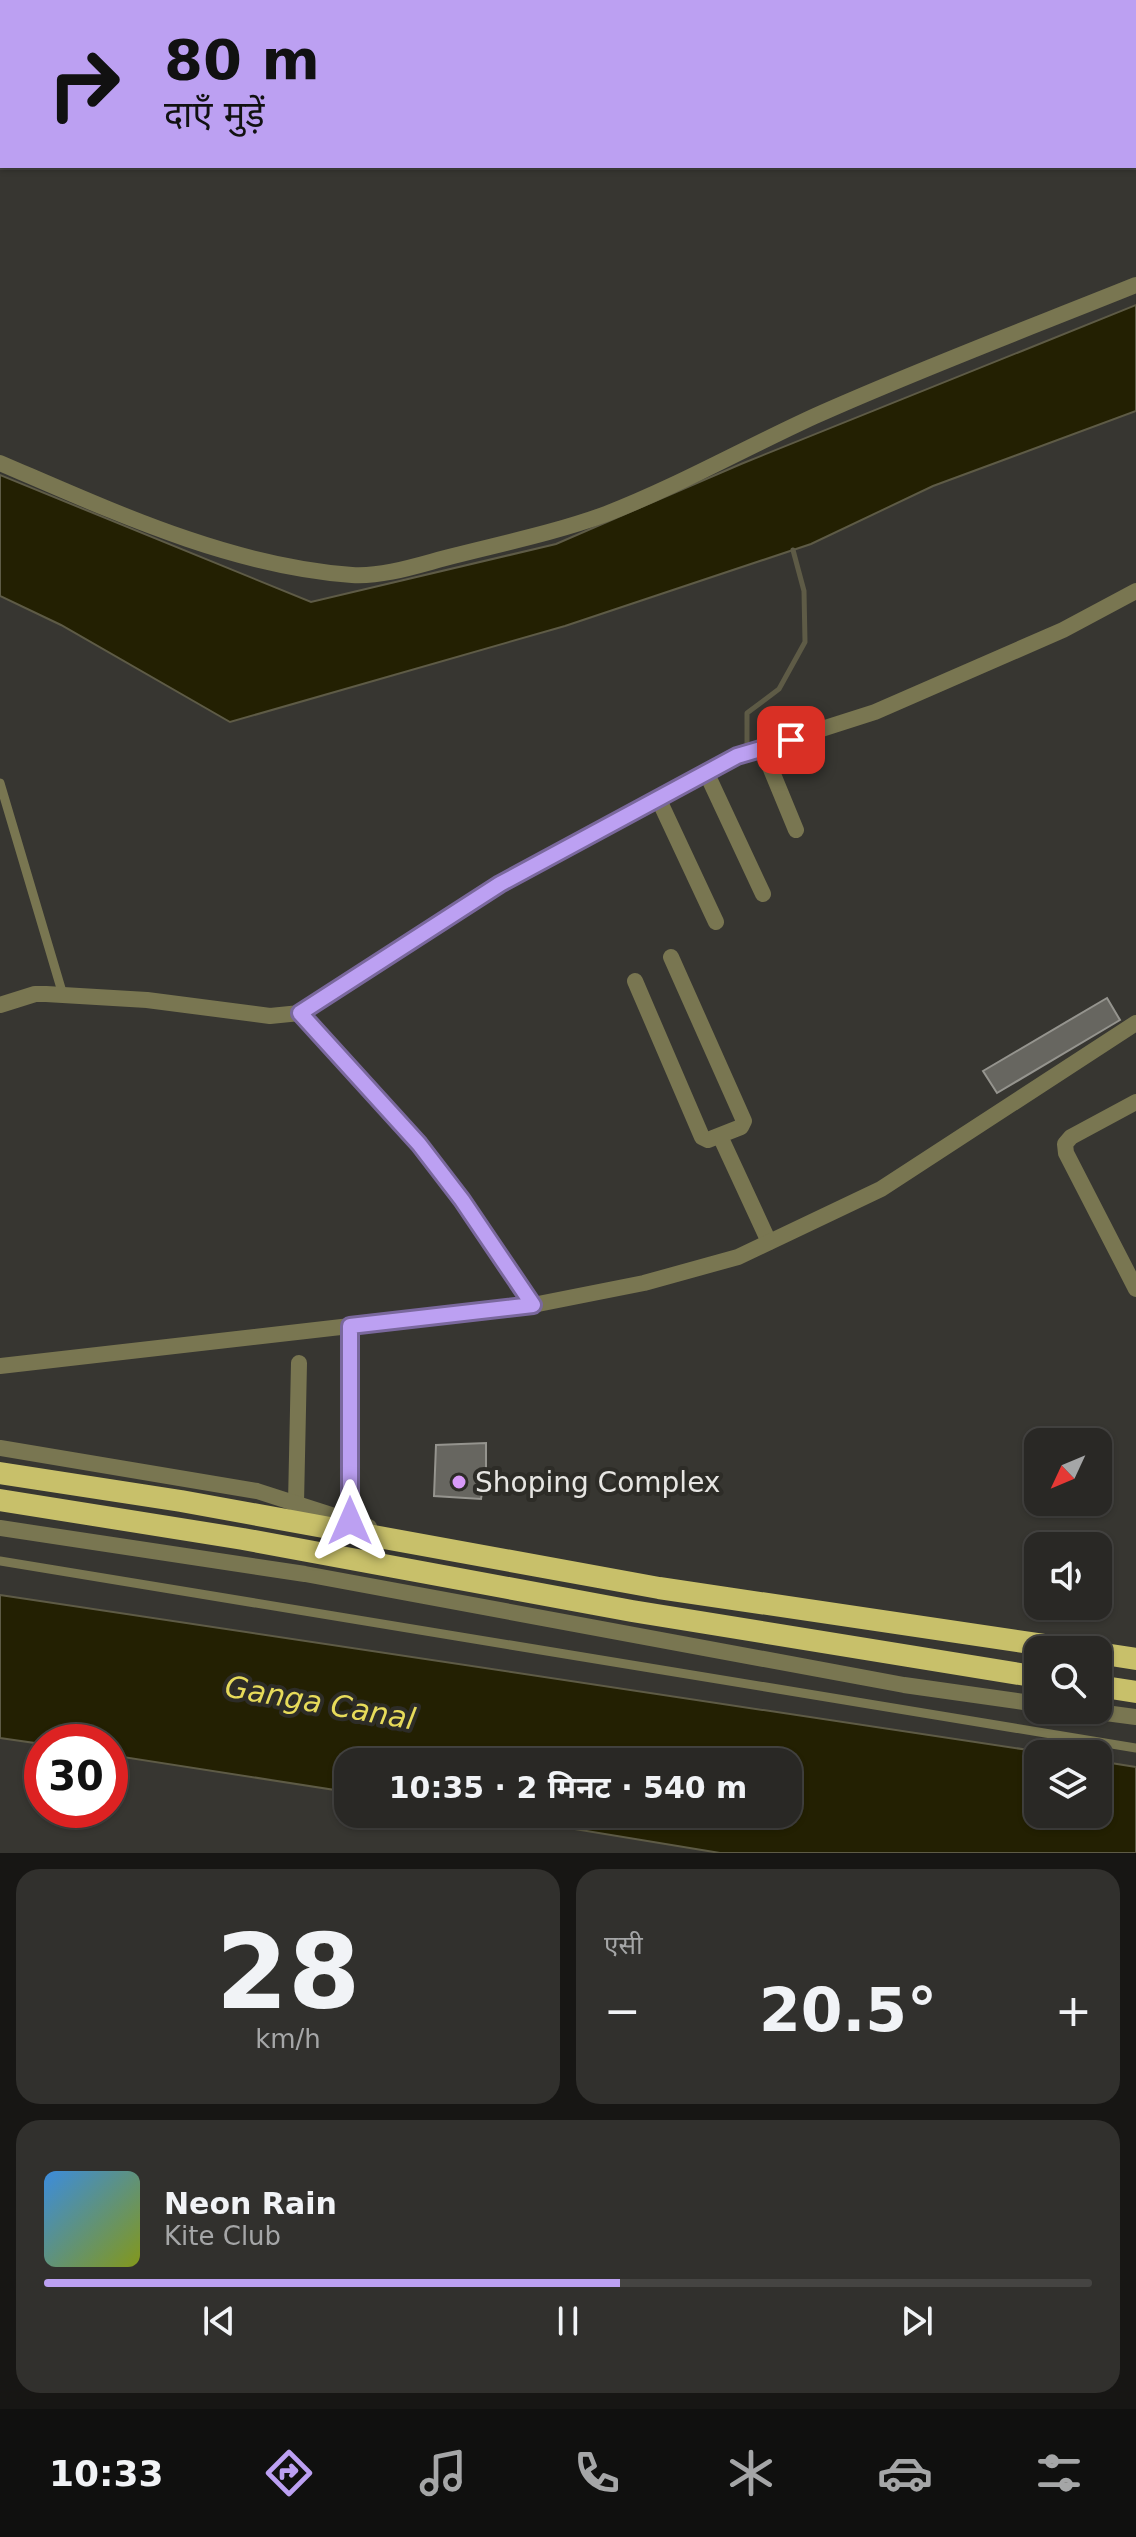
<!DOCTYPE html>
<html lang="hi">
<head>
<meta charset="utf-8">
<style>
	:root { --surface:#292825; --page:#31302d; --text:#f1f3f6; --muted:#a5a6a7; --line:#454442; --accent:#bca0f2 }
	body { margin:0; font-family:"DejaVu Sans","Noto Sans Devanagari",sans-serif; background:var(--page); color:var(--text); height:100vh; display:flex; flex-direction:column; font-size:30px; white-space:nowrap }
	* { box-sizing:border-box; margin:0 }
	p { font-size:26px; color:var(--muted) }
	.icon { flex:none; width:44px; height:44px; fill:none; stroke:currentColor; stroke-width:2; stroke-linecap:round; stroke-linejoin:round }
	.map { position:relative; height:1853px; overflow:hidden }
	.panel { display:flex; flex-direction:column; gap:16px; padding:16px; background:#171614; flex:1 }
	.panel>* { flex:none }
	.hud { position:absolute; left:0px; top:0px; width:1136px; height:168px; box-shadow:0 2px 6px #0004,0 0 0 2px var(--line); background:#bca0f2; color:#111; overflow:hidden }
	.needle { width:52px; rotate:226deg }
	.buttons { position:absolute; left:1024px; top:1428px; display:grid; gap:16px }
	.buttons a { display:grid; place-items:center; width:88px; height:88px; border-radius:16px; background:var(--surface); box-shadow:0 2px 6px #0004,0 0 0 2px var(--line); font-size:40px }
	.speed { position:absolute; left:24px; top:1724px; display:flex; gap:16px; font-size:40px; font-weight:700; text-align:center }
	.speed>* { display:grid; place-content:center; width:104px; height:104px; border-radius:50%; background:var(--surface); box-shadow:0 2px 6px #0004,0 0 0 2px var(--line); line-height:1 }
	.speed .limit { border:12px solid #d22; background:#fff; color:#111 }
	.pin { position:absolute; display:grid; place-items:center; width:68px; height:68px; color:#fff; margin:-34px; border-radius:16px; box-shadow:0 4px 12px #0006 }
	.me { position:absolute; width:88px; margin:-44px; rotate:0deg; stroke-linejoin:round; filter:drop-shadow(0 0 6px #0008) }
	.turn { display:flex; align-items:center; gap:28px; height:168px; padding:0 32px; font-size:36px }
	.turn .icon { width:104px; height:104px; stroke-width:2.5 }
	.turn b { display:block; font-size:56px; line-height:68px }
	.big { font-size:60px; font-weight:700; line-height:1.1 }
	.panel .tile { flex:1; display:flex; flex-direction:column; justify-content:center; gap:12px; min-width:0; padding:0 28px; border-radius:24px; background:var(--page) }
	.panel .dial { align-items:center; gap:0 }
	.dial b { font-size:104px; line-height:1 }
	.song { display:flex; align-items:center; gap:24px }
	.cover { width:96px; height:96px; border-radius:12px; background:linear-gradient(135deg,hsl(210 70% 55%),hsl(70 70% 35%)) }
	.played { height:8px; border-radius:4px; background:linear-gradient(90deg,var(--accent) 55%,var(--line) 55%) }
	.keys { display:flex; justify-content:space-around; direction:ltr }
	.heat { display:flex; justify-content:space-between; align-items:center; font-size:44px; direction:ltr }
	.panel .tiles { flex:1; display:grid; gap:16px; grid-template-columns:1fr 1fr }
	.tile:last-child { grid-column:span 2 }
	.trip { position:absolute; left:334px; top:1748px; width:468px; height:80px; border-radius:24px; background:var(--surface); box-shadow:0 2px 6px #0004,0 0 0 2px var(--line); font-weight:700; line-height:80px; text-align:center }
	.menu { display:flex; height:128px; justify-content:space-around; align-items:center; background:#10100f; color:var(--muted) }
	.menu .icon { width:56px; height:56px }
	.menu .on { color:var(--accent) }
	.menu b { font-size:36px; color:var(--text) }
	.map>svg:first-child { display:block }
	.water { fill:#232002; stroke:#5e5b46; stroke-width:2 }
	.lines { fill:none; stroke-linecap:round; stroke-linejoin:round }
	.stream { stroke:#5e5b46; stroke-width:5 }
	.building { fill:#676660; stroke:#95948e; stroke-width:2 }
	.service { stroke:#797651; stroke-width:9 }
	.minor { stroke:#797651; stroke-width:16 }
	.tertiary { stroke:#797651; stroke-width:16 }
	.trunk { stroke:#c8c06a; stroke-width:22 }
	.route-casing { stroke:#7a689d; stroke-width:20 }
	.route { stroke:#bca0f2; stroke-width:14 }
	.poi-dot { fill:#d89af8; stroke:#2d2c27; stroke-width:3 }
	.labels { text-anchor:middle; stroke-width:8; stroke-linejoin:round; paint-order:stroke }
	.poi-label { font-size:28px; fill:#e7e6e3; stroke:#2d2c27; text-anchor:start }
	.water-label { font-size:30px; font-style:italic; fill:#e7db5a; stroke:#2d2c27 }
</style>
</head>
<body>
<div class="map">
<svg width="1136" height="1853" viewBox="0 0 1136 1853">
	<rect width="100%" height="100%" fill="#373631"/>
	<path class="water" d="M1136 305V411L933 486 811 544 565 626 230 722 61 625 0 596V475L311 602 556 544 741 464Z
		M0 1595 1055 1754H1038V1814H1098V1761L1136 1767V1853H720L484 1814H788V1762H348V1792L110 1755V1742H42V1744L0 1738Z"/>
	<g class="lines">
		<path class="stream" d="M747 749V713L779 689 805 642 804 591 793 550"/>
	</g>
	<path class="building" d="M1107 998 1120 1020 997 1093 983 1071Z
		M486 1443V1469L481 1499 434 1496 436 1445Z"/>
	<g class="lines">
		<path class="service" d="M0 783 63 995
			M0 1561 1136 1748"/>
		<path class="minor" d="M1134 69 1136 68
			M0 463C112 511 229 566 352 575 385 577 421 564 453 556 504 543 557 532 606 514 678 486 745 448 815 416 920 369 1029 328 1136 285
			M763 750 796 830
			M706 772 763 894
			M658 798 716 922
			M635 981 702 1137 708 1140 741 1127 744 1121 671 957
			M300 1013 419 1144 462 1200 533 1305
			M1136 1102 1071 1137 1065 1144 1066 1153 1136 1289
			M720 1136 769 1242
			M350 1326V1521
			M296 1503 299 1363"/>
		<path class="tertiary" d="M516 2 524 0
			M0 146 2 145
			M0 1005 35 994H46L147 1000 270 1016 300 1013 500 884 737 756 875 712 1063 630 1136 591
			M0 1366 533 1305 644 1283 738 1257 881 1189 1136 1023
			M0 1448 257 1491 369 1527
			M0 1528 305 1574 904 1685 1038 1704
			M1083 1710 1136 1717"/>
		<path class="trunk" d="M0 1473 181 1501 659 1588 1078 1650
			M0 1500 243 1539 632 1611 1038 1677
			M1098 1653 1136 1659
			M1098 1686 1136 1692"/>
	</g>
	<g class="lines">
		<defs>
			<path id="route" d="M350 1521V1326L533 1305 462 1200 419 1144 300 1013 500 884 737 756 791 740"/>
		</defs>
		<use href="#route" class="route-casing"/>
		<use href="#route" class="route"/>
	</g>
	<circle class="poi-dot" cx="459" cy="1482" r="8"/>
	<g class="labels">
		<g class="poi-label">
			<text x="475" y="1492">Shoping Complex</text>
		</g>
		<g class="water-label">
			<text transform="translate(320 1703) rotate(10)" y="10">Ganga Canal</text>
		</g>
	</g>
</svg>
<div class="buttons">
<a><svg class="needle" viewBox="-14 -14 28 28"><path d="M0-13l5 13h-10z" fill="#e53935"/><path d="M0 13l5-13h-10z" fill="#a5a6a7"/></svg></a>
<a><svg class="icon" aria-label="sound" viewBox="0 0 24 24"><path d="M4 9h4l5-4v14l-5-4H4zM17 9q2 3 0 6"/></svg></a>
<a><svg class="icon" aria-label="search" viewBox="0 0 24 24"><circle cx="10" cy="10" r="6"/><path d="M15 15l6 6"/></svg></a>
<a><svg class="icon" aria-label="layers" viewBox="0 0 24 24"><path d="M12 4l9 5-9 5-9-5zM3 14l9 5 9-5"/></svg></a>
</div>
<div class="speed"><div class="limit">30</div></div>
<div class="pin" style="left:791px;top:740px;background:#d93025"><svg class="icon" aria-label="arrive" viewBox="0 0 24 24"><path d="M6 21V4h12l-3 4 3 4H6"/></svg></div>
<svg class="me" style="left:350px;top:1521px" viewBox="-20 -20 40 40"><path d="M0-17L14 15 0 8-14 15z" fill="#bca0f2" stroke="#fff" stroke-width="4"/></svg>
<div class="trip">10:35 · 2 मिनट · 540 m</div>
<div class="hud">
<div class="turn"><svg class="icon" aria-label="right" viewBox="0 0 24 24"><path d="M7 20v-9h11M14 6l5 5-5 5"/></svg><div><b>80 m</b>दाएँ मुड़ें</div></div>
</div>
</div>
<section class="panel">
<div class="tiles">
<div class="tile dial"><b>28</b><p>km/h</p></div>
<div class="tile"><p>एसी</p>
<div class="heat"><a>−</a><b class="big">20.5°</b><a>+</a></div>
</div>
<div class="tile">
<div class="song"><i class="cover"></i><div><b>Neon Rain</b><p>Kite Club</p></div></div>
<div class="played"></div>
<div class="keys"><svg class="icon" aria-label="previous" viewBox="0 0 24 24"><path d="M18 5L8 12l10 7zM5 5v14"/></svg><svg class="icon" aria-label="pause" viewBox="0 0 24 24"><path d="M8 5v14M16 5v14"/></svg><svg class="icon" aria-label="next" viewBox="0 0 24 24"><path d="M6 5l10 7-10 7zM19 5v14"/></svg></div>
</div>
</div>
</section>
<nav class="menu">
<b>10:33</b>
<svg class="icon on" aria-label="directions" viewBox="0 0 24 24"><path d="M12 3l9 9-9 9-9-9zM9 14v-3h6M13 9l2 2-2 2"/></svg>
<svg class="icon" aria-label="music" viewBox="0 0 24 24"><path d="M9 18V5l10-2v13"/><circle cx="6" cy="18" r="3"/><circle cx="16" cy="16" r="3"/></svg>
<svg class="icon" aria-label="phone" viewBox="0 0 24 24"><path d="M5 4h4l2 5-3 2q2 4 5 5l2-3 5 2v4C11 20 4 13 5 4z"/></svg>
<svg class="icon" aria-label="climate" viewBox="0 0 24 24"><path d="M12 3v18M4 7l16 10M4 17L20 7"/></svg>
<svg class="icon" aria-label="car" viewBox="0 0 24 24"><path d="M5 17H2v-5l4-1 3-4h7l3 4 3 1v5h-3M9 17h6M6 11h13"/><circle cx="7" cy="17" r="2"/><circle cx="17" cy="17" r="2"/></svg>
<svg class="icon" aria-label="filters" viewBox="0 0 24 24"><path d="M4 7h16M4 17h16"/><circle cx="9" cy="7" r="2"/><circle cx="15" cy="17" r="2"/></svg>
</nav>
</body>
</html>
